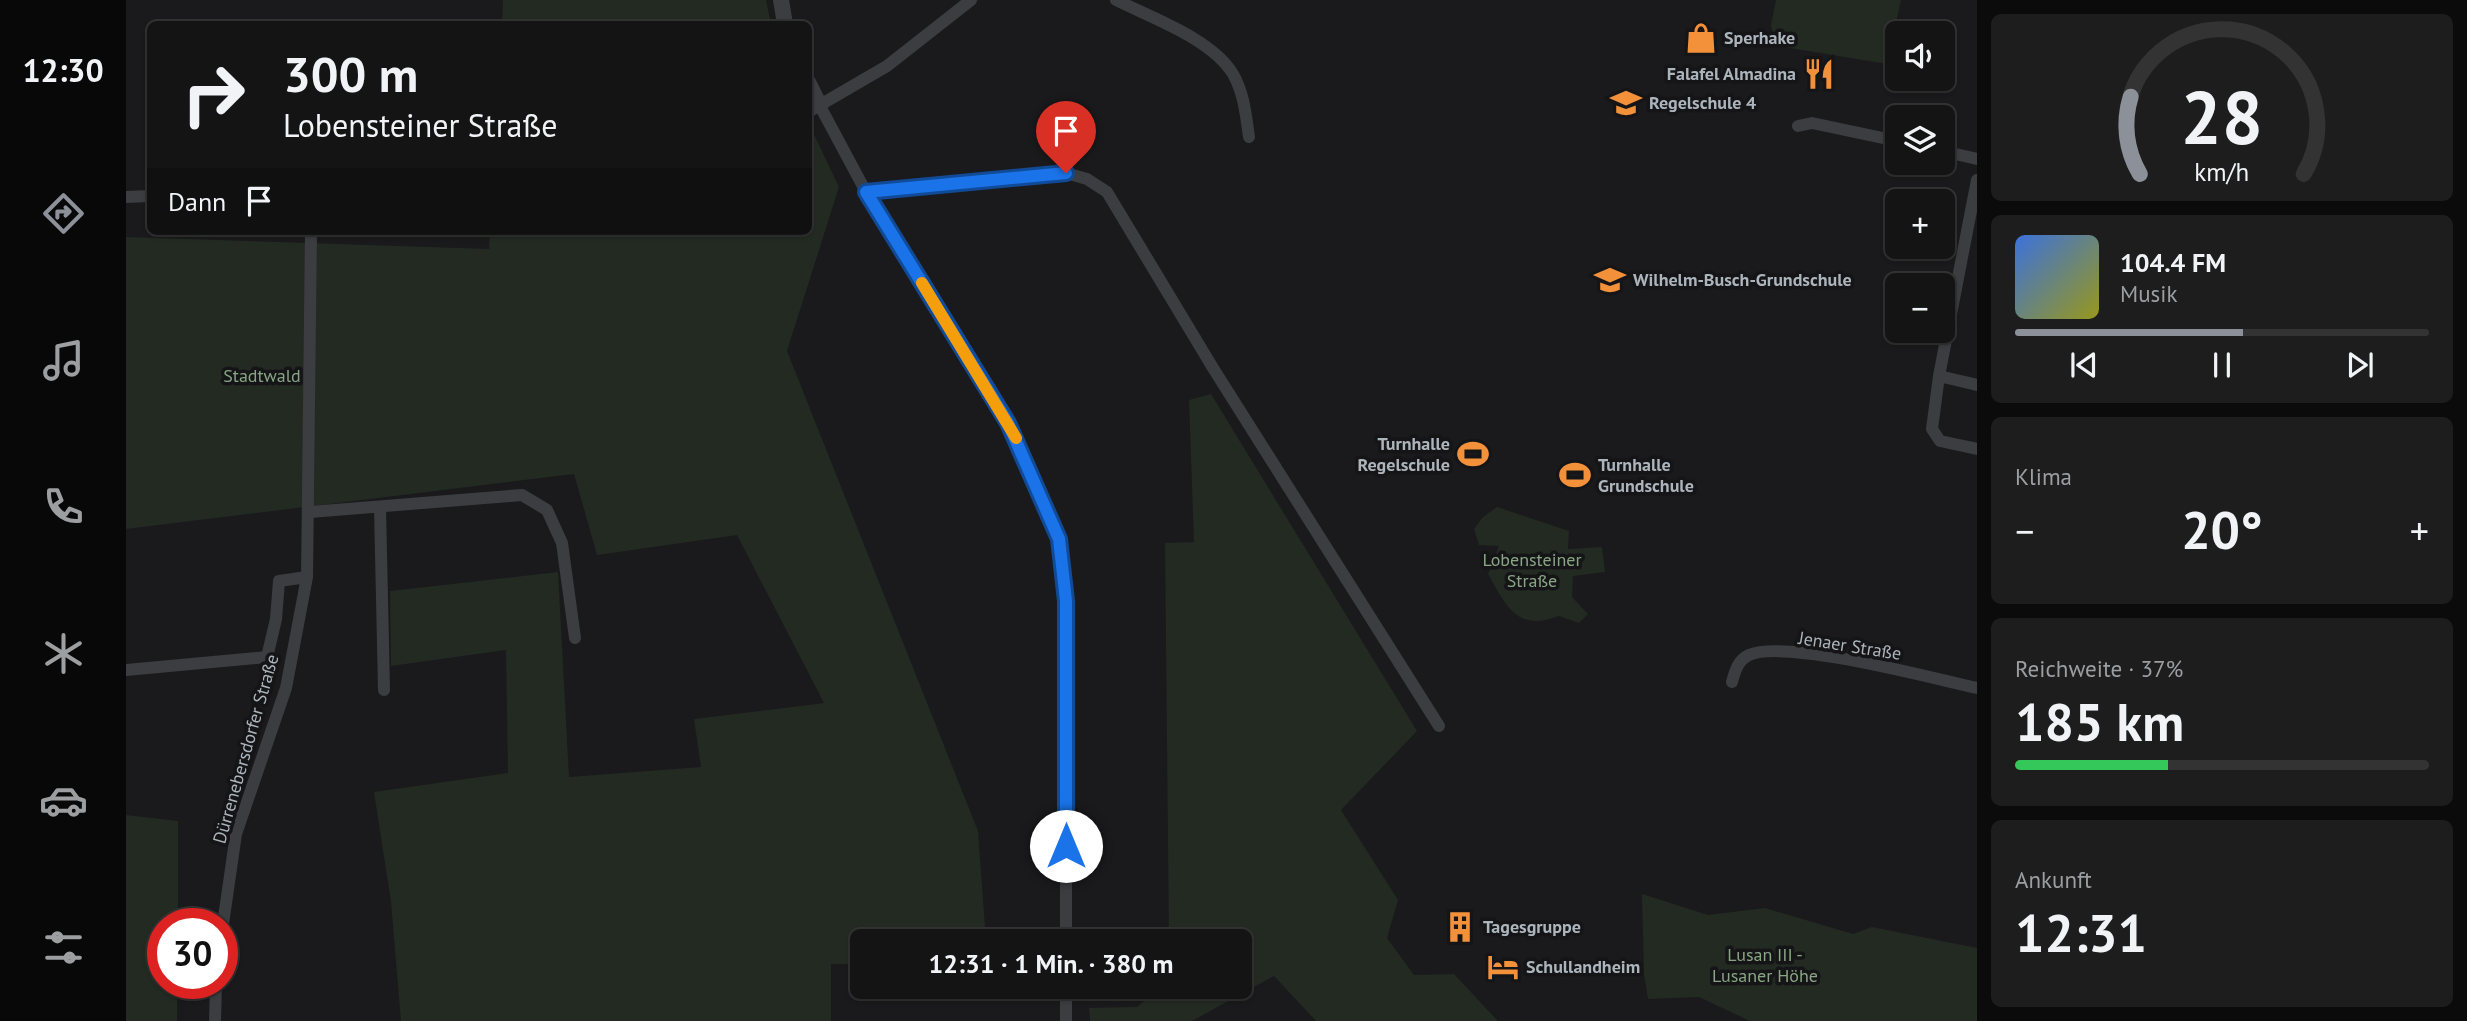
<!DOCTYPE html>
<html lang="de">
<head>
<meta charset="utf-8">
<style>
	:root { --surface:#141415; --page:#1d1d1e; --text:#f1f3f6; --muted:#9d9ea0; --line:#333334; --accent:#8c9099 }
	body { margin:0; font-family:"PT Sans",sans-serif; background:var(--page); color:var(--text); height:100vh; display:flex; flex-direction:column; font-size:26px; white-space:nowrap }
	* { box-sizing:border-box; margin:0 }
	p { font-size:23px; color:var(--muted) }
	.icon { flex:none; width:38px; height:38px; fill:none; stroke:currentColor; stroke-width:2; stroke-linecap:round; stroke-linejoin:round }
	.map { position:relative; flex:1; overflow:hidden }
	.sheet { display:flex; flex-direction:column; gap:14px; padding:14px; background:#0b0b0c; width:490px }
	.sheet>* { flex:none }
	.guide { position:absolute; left:21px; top:21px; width:665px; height:214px; border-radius:10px; box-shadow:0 2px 5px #0004,0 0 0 2px var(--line); background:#141415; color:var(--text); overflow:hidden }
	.controls { position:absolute; left:1759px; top:21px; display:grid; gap:14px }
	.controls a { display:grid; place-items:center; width:70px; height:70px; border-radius:10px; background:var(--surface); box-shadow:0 2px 5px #0004,0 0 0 2px var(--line); font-size:35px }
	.speed { position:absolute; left:21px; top:908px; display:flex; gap:14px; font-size:35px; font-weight:700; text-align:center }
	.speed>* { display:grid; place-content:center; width:91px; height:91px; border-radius:50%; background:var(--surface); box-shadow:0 2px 5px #0004,0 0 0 2px var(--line); line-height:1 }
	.speed .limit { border:10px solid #d22; background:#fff; color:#111 }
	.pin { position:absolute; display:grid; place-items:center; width:60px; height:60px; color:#fff; margin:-72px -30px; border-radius:50% 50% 50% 0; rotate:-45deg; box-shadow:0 0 7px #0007 }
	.pin .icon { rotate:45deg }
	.me { position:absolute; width:77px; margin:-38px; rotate:0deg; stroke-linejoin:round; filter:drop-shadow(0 0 5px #0008) }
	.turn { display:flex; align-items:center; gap:24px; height:147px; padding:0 21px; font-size:32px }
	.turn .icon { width:91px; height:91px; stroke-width:2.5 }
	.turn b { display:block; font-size:49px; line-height:60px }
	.then { display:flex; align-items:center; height:66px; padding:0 21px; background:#0003; gap:14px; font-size:26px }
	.big { font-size:52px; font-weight:600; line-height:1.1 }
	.sheet .widget { flex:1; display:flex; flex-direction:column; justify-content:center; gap:10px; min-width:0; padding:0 24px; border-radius:10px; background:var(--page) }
	.sheet .dial { align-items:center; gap:0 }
	.dial svg { height:182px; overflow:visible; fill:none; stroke:var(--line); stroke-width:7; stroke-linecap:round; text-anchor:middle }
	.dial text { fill:var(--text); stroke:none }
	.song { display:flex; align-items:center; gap:21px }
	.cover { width:84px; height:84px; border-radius:10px; background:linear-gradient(135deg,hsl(220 70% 55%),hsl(60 70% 35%)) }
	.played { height:7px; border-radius:4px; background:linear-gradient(90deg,var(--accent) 55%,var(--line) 55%) }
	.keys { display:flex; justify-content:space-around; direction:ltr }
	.heat { display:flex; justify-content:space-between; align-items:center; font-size:38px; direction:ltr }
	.charge { height:10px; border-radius:5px; background:linear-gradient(90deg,#34c759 37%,var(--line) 0) }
	.trip { position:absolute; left:724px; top:929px; width:402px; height:70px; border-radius:10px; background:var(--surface); box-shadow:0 2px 5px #0004,0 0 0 2px var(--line); font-weight:600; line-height:70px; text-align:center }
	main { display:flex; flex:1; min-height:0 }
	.tabs { display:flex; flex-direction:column; width:126px; justify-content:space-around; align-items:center; background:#080808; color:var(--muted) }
	.tabs .icon { width:49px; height:49px }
	.tabs .active { color:var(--accent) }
	.tabs b { font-size:32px; color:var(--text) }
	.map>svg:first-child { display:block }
	.green { fill:#222a22 }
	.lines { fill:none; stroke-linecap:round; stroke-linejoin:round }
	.minor { stroke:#3b3d41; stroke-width:12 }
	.tertiary { stroke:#3b3d41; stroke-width:16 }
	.route-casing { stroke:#114b97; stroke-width:18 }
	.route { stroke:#1a73e8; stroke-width:12 }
	.slow { stroke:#f59e0b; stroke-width:12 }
	.labels { text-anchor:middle; stroke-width:7; stroke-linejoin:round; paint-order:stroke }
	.poi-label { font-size:18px; font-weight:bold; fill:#acb4bc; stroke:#151517; text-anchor:start }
	.park-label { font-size:18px; fill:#88a684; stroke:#151517 }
	.street-label { font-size:18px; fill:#acb4bc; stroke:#151517 }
</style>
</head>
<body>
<main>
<nav class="tabs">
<b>12:30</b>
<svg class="icon active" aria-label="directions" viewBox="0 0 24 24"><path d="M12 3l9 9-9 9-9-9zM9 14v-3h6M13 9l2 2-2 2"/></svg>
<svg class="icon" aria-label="music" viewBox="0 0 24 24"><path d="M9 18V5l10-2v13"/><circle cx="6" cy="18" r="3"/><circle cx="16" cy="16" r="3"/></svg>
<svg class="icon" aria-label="phone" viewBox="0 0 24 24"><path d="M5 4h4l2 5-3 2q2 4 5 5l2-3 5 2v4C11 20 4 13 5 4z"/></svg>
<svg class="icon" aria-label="climate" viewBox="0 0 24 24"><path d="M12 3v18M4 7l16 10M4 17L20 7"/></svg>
<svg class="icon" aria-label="car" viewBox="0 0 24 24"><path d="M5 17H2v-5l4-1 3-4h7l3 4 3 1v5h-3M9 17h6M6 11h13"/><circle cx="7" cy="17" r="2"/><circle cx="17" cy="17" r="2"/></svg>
<svg class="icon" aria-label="filters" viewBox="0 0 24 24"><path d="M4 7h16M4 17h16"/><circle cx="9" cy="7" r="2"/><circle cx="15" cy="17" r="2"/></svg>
</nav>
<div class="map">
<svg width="1851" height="1021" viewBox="0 0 1851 1021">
	<rect width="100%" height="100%" fill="#1a1a1c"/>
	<path class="green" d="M377 0H640L645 24H376Z
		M1650 0H1775L1761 64 1658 47 1648 41 1645 25Z
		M683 124 713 187 661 351 852 831 860 941 737 942V964H705V1021H275L265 902 248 792 382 773 380 650 265 666 264 591 432 572 443 777 575 767 568 719 698 703 611 535 471 555 448 474 0 529V237L363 249 364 231H682Z
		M1085 394 1291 731 1215 810 1272 900 1261 938 1288 975 1328 974 1372 1021H1190L1148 976 1066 1021H964L963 1008 1011 1007 1034 987H1115V942L1043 941 1039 543 1068 542 1063 400Z
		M1371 507 1443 531 1442 549 1476 547 1479 572 1447 576 1446 597 1462 614 1453 623 1433 616C1391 632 1381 607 1362 574L1373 546 1353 545 1348 529 1356 518Z
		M0 815 52 821V924H37V984H51V1021H0Z
		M1516 894 1582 915 1639 908 1727 934 1746 927 1851 948V1021H1624L1573 997 1522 999 1518 974Z"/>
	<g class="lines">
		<path class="minor" d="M990 0C1026 18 1086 39 1107 74 1118 93 1120 116 1123 137
			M694 106 740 192 940 173 961 179 981 192 1087 368 1313 726
			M682 112 761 66 845 0
			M1672 126 1686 123 1771 141
			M1816 151 1851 159
			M1851 180 1813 376 1806 429 1814 441 1851 449
			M740 192 882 423 933 539 940 601V942
			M0 197 24 196
			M1813 376 1851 385
			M254 507 258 690
			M184 512 396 495 421 510 436 543 449 638
			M0 670 141 657 150 619 153 581 181 577
			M1606 682C1609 671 1612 660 1623 655 1660 639 1806 678 1851 688
			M96 931 110 834 160 688 181 577 185 231
			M89 1021 90 984
			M940 1021V987"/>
		<path class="tertiary" d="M655 0 659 24
			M682 82 694 106"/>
	</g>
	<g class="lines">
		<defs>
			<path id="route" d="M940 173 740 192 882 423 933 539 940 601V846"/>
		</defs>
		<use href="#route" class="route-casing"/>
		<use href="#route" class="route"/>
		<path class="slow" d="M796 283 890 438"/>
	</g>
	<defs>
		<symbol id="shop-bare" viewBox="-9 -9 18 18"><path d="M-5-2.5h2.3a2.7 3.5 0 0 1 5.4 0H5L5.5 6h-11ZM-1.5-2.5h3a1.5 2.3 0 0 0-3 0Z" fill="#f3913b" stroke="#151517" stroke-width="2.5" paint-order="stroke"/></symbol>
		<symbol id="restaurant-bare" viewBox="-9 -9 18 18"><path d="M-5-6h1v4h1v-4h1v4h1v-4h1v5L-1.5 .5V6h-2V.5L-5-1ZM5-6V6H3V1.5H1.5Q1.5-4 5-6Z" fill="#f3913b" stroke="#151517" stroke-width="2.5" paint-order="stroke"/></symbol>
		<symbol id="school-bare" viewBox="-9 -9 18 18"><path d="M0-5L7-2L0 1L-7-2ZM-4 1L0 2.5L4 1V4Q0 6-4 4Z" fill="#f3913b" stroke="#151517" stroke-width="2.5" paint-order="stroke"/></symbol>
		<symbol id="stadium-bare" viewBox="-9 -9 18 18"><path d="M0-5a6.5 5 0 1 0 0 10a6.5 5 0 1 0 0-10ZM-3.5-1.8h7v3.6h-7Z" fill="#f3913b" stroke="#151517" stroke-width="2.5" paint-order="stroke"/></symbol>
		<symbol id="building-bare" viewBox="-9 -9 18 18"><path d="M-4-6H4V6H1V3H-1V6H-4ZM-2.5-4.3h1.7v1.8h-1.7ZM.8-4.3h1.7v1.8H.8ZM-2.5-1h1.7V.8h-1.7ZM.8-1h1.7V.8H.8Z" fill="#f3913b" stroke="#151517" stroke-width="2.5" paint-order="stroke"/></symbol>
		<symbol id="hotel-bare" viewBox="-9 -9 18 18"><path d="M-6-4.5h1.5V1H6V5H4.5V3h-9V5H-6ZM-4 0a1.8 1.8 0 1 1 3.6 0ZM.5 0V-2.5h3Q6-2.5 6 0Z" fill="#f3913b" stroke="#151517" stroke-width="2.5" paint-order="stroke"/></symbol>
	</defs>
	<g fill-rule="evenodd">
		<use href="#shop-bare" x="1553" y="16" width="44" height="44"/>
		<use href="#restaurant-bare" x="1671" y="52" width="44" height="44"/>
		<use href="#school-bare" x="1478" y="81" width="44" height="44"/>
		<use href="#school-bare" x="1462" y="258" width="44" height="44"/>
		<use href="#stadium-bare" x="1325" y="432" width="44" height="44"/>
		<use href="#stadium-bare" x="1427" y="453" width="44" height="44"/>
		<use href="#building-bare" x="1312" y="905" width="44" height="44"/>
		<use href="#hotel-bare" x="1355" y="945" width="44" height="44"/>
	</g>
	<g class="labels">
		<g class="poi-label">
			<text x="1598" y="44">Sperhake</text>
			<text x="1670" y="80" text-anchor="end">Falafel Almadina</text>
			<text x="1523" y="109">Regelschule 4</text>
			<text x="1507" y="286">Wilhelm-Busch-Grundschule</text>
			<text x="1324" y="450" text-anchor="end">Turnhalle<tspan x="1324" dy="21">Regelschule</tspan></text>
			<text x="1472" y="471">Turnhalle<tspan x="1472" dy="21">Grundschule</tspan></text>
			<text x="1357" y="933">Tagesgruppe</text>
			<text x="1400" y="973">Schullandheim</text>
		</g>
		<g class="park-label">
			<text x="136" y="382">Stadtwald</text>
			<text x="1406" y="566">Lobensteiner<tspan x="1406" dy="21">Straße</tspan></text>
			<text x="1639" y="961">Lusan III -<tspan x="1639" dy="21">Lusaner Höhe</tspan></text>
		</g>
		<g class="street-label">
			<text transform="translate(1724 646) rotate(9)" y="6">Jenaer Straße</text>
			<text transform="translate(120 749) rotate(-74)" y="6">Dürrenebersdorfer Straße</text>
		</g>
	</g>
</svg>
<div class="controls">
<a><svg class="icon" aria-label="sound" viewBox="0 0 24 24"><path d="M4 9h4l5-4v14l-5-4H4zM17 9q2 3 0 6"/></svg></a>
<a><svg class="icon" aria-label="layers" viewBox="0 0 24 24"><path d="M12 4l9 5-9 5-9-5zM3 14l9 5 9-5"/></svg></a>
<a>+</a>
<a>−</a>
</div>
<div class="speed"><div class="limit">30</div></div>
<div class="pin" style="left:940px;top:173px;background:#d93025"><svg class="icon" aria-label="arrive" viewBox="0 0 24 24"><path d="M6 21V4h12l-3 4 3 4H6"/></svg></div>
<svg class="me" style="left:940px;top:846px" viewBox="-20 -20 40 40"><circle r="19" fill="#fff"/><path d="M0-13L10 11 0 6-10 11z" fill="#1a73e8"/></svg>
<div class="trip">12:31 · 1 Min. · 380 m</div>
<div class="guide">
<div class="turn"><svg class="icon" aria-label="right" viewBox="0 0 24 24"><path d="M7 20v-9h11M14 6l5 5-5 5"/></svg><div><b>300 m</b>Lobensteiner Straße</div></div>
<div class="then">Dann<svg class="icon" aria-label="arrive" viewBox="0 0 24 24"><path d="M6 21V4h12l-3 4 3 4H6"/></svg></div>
</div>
</div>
<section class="sheet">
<div class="widget dial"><svg viewBox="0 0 100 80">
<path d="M14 69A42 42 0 1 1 86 69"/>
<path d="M14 69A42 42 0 0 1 10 35" stroke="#8c9099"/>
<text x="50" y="56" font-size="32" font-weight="700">28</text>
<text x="50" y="72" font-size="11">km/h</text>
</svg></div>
<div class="widget">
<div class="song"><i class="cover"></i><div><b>104.4 FM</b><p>Musik</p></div></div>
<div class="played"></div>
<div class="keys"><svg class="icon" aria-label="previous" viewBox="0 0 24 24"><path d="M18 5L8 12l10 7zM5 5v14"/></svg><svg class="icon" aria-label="pause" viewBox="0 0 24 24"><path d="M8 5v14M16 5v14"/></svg><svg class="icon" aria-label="next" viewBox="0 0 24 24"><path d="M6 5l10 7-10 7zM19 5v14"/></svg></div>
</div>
<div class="widget"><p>Klima</p>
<div class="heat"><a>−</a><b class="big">20°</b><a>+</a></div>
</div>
<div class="widget"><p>Reichweite · 37%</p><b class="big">185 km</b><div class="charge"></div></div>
<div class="widget"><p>Ankunft</p><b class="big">12:31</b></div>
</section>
</main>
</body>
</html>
